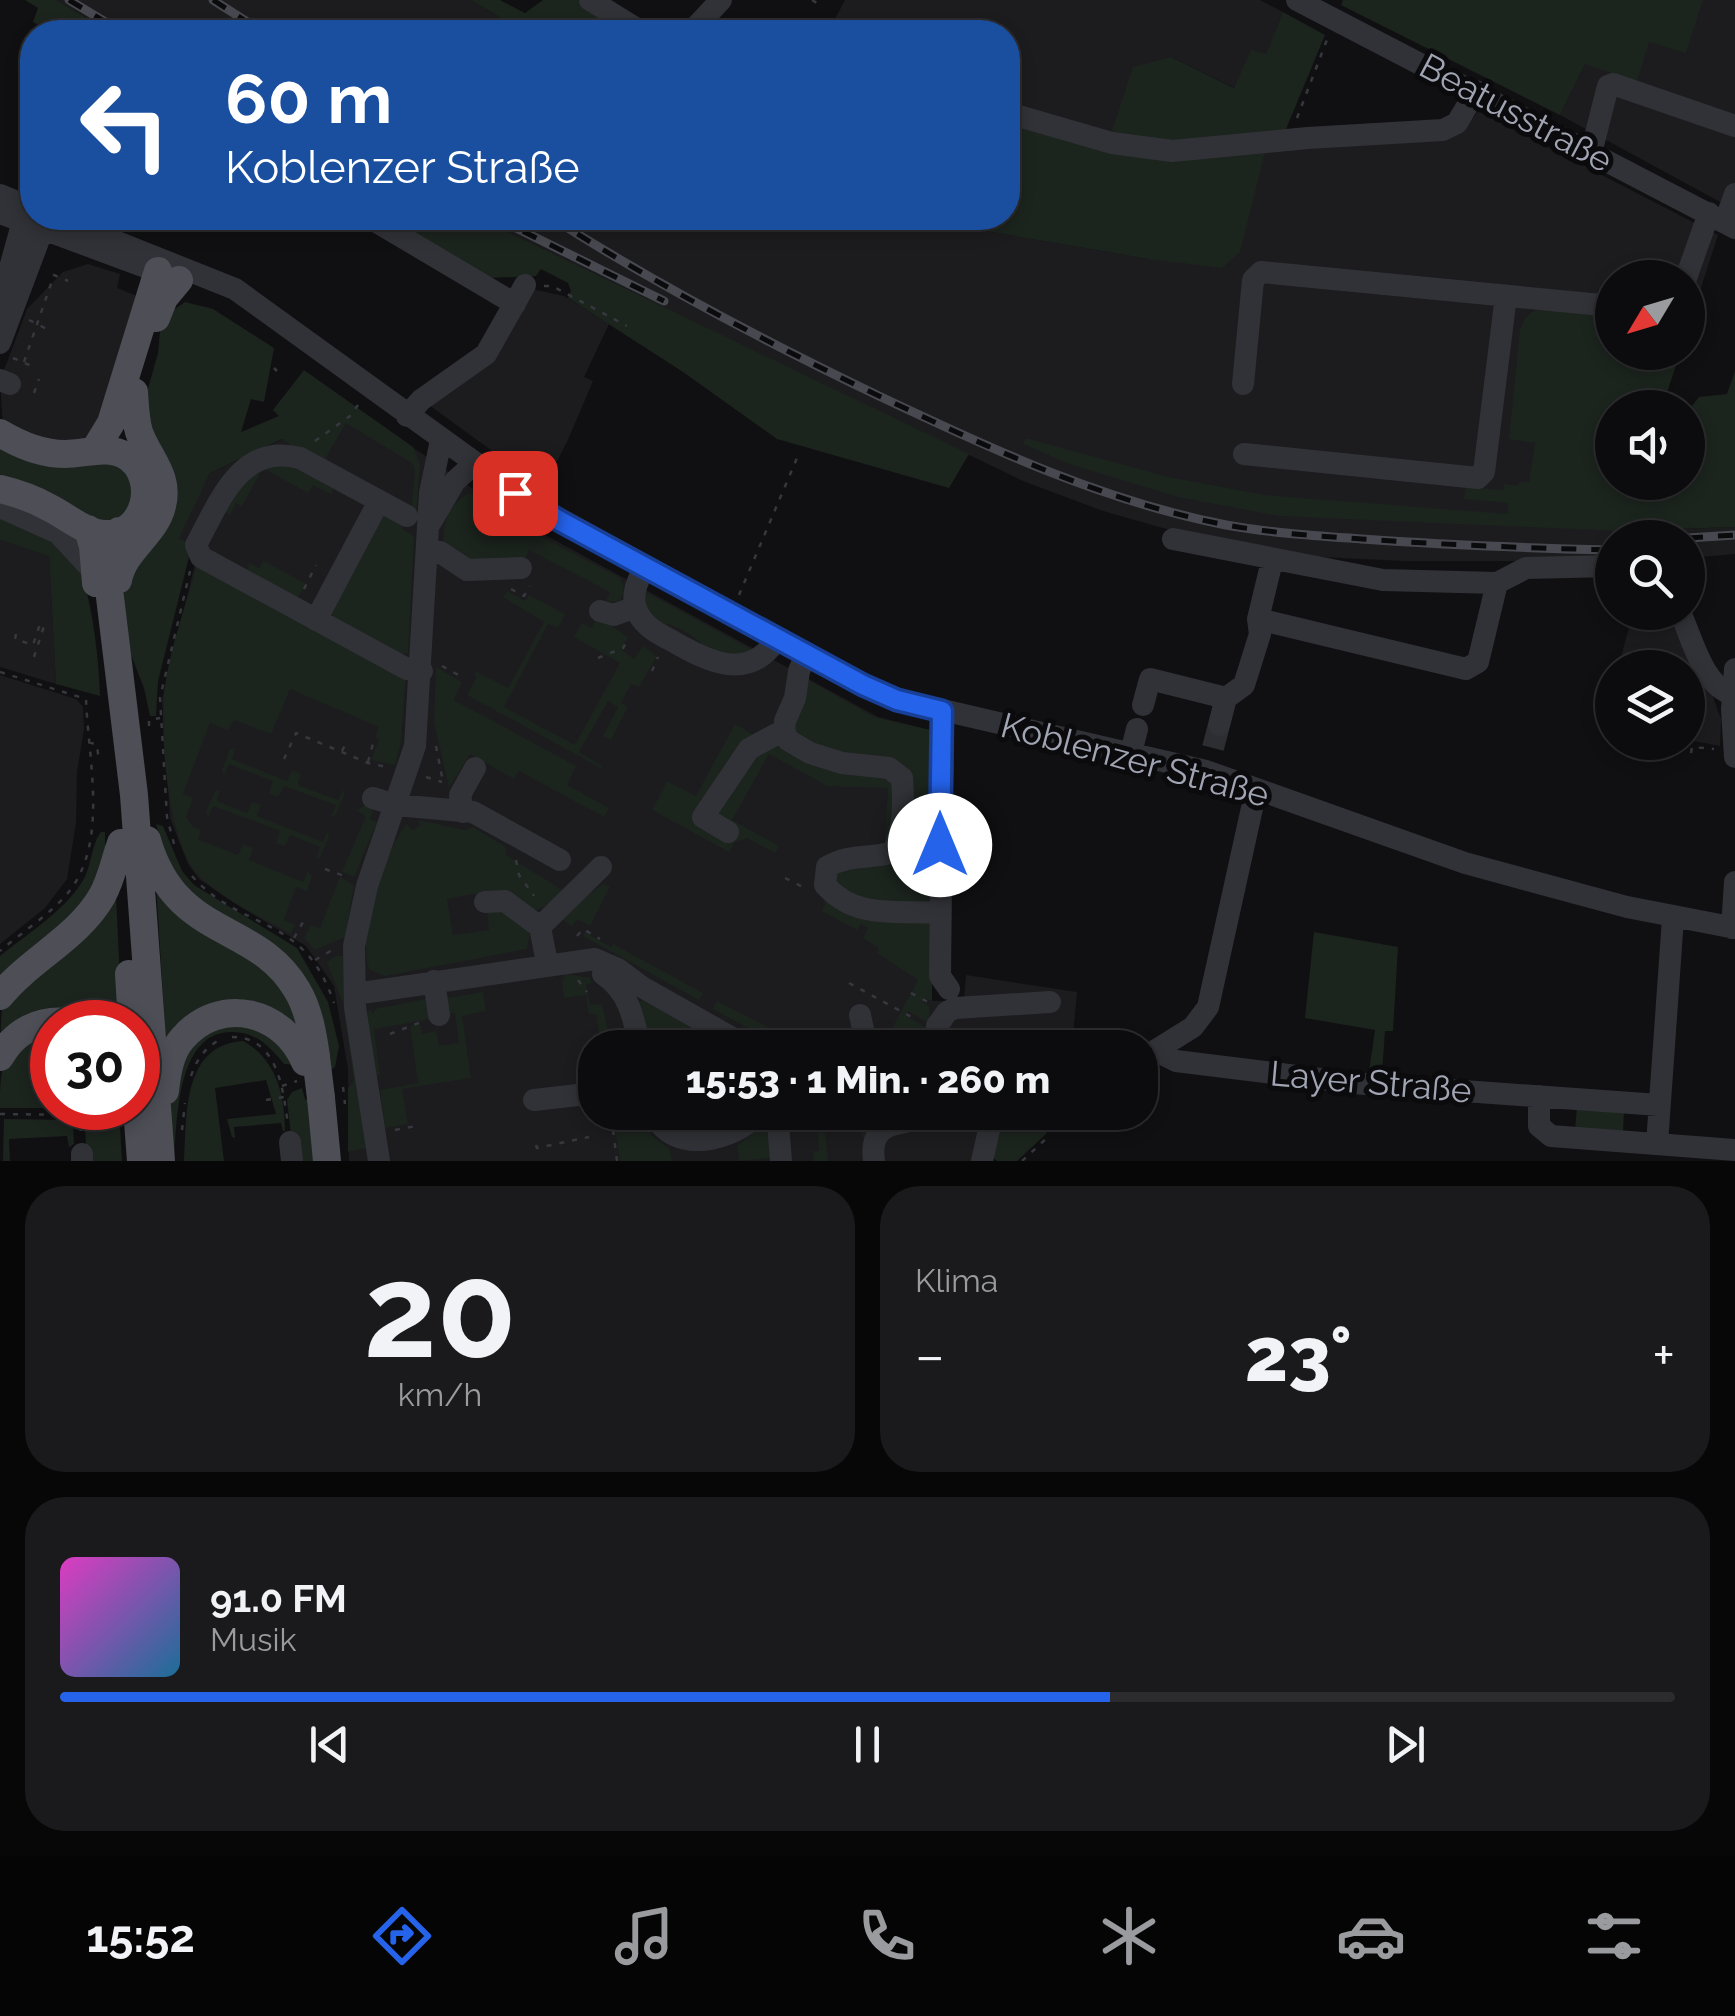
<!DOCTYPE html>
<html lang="de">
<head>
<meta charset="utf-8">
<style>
	:root { --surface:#0c0c0e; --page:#1a1a1c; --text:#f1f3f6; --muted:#9a9b9e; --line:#2c2c2e; --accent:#2563eb }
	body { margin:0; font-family:Raleway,sans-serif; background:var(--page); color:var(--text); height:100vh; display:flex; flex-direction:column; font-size:38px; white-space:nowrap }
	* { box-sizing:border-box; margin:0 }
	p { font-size:32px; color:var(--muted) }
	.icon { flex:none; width:55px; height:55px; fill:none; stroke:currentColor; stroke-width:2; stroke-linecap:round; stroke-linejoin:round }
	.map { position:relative; height:1161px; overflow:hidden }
	.drawer { display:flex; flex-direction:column; gap:25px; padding:25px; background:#070708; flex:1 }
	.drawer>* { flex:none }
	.guide { position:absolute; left:20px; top:20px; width:1000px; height:210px; border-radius:40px; box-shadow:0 5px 15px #0003,0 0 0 2px var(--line); background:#1a4fa0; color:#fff; overflow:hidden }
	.needle { width:65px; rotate:232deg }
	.buttons { position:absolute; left:1595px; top:260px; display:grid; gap:20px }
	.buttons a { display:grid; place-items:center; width:110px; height:110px; border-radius:50%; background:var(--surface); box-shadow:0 5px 15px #0003,0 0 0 2px var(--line); font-size:50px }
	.speed { position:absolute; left:30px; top:1000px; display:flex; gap:20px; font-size:50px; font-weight:700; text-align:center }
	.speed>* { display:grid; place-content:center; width:130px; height:130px; border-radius:50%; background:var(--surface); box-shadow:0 5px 15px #0003,0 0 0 2px var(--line); line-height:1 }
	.speed .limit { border:15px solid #d22; background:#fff; color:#111 }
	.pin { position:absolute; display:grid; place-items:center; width:85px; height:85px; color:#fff; margin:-42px; border-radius:20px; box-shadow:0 5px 15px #0006 }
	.me { position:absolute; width:110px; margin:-55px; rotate:0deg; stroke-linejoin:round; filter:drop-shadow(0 0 8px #0008) }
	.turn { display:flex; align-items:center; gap:35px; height:210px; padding:0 40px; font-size:45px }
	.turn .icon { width:130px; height:130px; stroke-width:2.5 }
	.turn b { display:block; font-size:70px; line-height:85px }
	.big { font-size:75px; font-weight:800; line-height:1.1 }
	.drawer .widget { flex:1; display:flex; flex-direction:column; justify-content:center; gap:15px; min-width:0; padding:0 35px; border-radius:40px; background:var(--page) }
	.drawer .dial { align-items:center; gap:0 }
	.dial b { font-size:130px; line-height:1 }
	.song { display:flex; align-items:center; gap:30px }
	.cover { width:120px; height:120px; border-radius:15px; background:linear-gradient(135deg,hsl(310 70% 55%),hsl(200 70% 35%)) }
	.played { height:10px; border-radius:5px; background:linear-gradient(90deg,var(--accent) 65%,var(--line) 65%) }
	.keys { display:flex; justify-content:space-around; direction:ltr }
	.heat { display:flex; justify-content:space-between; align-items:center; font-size:55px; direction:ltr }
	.drawer .tiles { flex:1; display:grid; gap:25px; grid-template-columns:1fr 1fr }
	.widget:last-child { grid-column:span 2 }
	.trip { position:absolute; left:578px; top:1030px; width:580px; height:100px; border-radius:40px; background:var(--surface); box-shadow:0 5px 15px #0003,0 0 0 2px var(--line); font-weight:800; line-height:100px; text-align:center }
	.tab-bar { display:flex; height:160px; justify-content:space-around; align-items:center; background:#050506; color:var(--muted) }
	.tab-bar .icon { width:70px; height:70px }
	.tab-bar .selected { color:var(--accent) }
	.tab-bar b { font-size:45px; color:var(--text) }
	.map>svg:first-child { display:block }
	.built { fill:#1c1c1f }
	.green { fill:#1c241e }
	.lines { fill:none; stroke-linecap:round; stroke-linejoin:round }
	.minor-tunnel { stroke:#2d2e32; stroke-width:22; stroke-dasharray:22 11; stroke-linecap:butt }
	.path { stroke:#37383e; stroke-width:2.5; stroke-dasharray:5 8; stroke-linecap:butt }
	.minor { stroke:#313237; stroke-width:22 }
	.major { stroke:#4d4e56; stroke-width:28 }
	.rail-casing { stroke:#484950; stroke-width:9 }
	.rail { stroke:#0b0b0d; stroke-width:5; stroke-dasharray:15; stroke-linecap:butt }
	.major-bridge { stroke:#4d4e56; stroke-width:28 }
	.route-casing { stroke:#184099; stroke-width:25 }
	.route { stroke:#2563eb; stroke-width:18 }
	.labels { text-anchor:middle; stroke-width:10; stroke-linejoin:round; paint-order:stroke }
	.street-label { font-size:35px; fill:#a1a5b3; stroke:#0b0b0d }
</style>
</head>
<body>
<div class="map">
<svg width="1735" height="1161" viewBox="0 0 1735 1161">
	<rect width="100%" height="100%" fill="#101012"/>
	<path class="built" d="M57 0H471L524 32H110Z
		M845 0H1260L1283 12 1266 55 1235 88 1171 57 1110 137 1008 109V32H828Z
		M1616 0H1735V210L1560 115Z
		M1478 111 1718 235 1688 328V278H1612V352L1680 353 1662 407 1612 408V482L1619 531 1735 527V554L1688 558V538H1612V561H1404L1300 556 1177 532 1103 511 1023 481 479 218H910L1148 259 1266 148 1460 129 1471 121Z
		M88 264 120 274 117 288 142 298 96 439 67 448 3 426 0 381 27 309 63 272Z
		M527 288 564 296 609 324 584 377 593 381 567 442 543 488 429 405Z
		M353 406 518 520 878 717 934 731 932 1001H964L966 975 1077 992 1072 1047 595 1048V1112L983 1113 975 1161H349L348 1069 334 986 306 946 239 906 199 879 188 864 170 818 162 699 196 560 173 542 210 473Z
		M0 540 49 555 56 684 0 667Z
		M1633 613H1666L1708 683 1721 719 1720 746 1688 740V668H1618Z
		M0 675 76 699 83 707 84 729 77 772 76 823 67 879 45 908 0 944Z"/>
	<path class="green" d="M25 0H57L110 32H52L33 22 38 8Z
		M471 0H500L525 13 543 0H578L629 32H524Z
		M1343 0H1703L1686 53 1649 42 1637 82 1585 64 1560 115 1341 5Z
		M1283 12 1325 35 1284 134 1216 146 1110 137 1133 67 1171 57 1234 88 1251 50 1266 54Z
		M1008 118 1116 149 1266 148 1240 252 1222 268 1148 259 910 218H1008Z
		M380 218H479L969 454 949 488 777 439 683 372 568 298 571 291 568 283 541 269 536 276 488 278Z
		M185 302 213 309 274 348 264 402 251 399 241 432 279 416 273 410 304 370 413 447 420 464 416 516 411 513 415 470 412 463 346 423 325 459 306 456 282 439 210 473 179 538 191 545 189 557 158 681 156 716H150L144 688 131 655 124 610V584L156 450 145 399 158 353 161 321 167 306 175 309Z
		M1545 307 1612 315V352L1680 353 1662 407 1612 408V482H1688V411L1699 397 1727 394 1735 371V527L1618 531 1279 516 1178 497 1072 465 1023 444 1026 438 1169 477 1265 495 1508 514V503L1464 499 1466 487 1503 490 1504 484 1518 486 1520 482H1529L1535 443 1509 439 1520 330C1525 316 1530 311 1545 307Z
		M0 441 125 465 138 502 110 524 0 482Z
		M285 458 336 484 331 494 313 485 308 493 263 468 242 506 236 503 230 515 219 509C235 480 251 464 285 458Z
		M470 493 525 528 620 578C626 586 624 596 618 602L606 601 610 592 529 550 523 564 471 562 443 545C443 522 448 504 470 493Z
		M380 506 402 519V529L414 536 408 653 401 654 323 619Z
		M0 514C26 525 54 536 73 558 91 580 100 667 100 696L56 684 49 556 0 540Z
		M198 561 406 675 401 742 395 765 371 760 379 740 375 737 379 727 290 689 271 734 234 720 228 730 210 723 183 794 193 798 186 816 193 827 201 830 198 839 238 855 243 844 253 848 249 860 303 882 308 871 312 877 307 891 296 887 284 920 295 925 291 934C261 917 225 901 200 877 167 846 159 730 165 686 171 644 187 602 198 561Z
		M264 561 306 584 294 604 243 576 250 563 259 568Z
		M642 590 754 651 739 655 709 653C703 641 681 627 667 624 661 623 656 624 650 621Z
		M507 591 525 601 529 595 565 614 558 628 548 624 504 707 575 745 620 663 574 637 582 623 592 628 598 617 628 637 621 649 634 659 643 646 657 656 639 687 631 684 621 703 628 707 611 740 603 736 618 707 608 701 579 752 602 766 601 768 467 695 477 677 474 675 476 671 508 688 544 622 503 597Z
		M436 667 462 682 454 700 576 766 567 785 609 808 604 817 519 771 514 779 470 754 449 788 434 722Z
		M791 670 874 717 934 731 932 1001 924 998 921 1001 929 1006 930 1024 908 1011 905 1015 931 1030 935 1047H894L887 1038 918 980 877 953 879 948 863 938 868 928 861 924 857 930 822 911 825 904 823 895C812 888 814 883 819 872L884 852 888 788 827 786 769 754 732 820 779 846 775 853 747 838 735 842 729 852 652 810 667 781 696 796 735 724 754 735 778 724Z
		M235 748 232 759 287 781 292 770 301 774 298 785 338 800 343 790 345 794 335 816 331 817 336 805 284 786 278 797 269 793 273 781 229 764 224 775 222 770 230 749Z
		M220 790 217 801 247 813 252 802 261 805 257 816 323 842 327 832 329 836 320 858 316 859 320 847 290 835 285 846 276 843 280 831 213 806 208 817 206 812 215 791Z
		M365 804 374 808 370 819 377 822 354 877 342 872 366 816 357 811Z
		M418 820 465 830 473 827 506 847V855L564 891C525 927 528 903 486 894 475 892 459 897 447 899L453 935 489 930 487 909 495 908 531 927 527 949 385 976 370 970C355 941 385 846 407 824L411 830 420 826Z
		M156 824 163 826 182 871 194 885 297 948 328 1002 339 1046 335 1067 328 1072 310 1003 173 883Z
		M101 832H105V845H109L89 900 0 982V956C27 934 63 912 82 882 92 867 91 844 101 832Z
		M340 877 354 885 345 937 315 950 304 938 311 925 320 928Z
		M156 884 282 983 307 1044 270 1011 166 1044Z
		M603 884 610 887 590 926 577 919 572 927 559 916Z
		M116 895 122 1022H92L75 1016 0 1043 2 1006Z
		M585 932 611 947 613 944 703 993 699 1000 583 936Z
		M1314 932 1398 947 1393 1031H1385L1382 1072 1369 1071 1375 1030 1305 1018Z
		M336 956H345L370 1147 348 1152V1088L354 1081 343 1003 327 962Z
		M566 974 590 978 592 983 586 985 590 1005 602 1004 612 1047 595 1049 593 1035 599 1033 596 1014H589L586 995 564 998 562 982Z
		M483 992 486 1011 462 1016 471 1078 402 1089 408 1124 385 1128 380 1090 418 1083 410 1026 420 1024 422 1034 436 1031 439 1046 459 1043 455 1013 444 1014 442 999Z
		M432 998 431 1019 374 1029 380 1075H377L367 1013 371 1009 373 1015 375 1009Z
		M643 1000 730 1047H645L637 1003Z
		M717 1001 806 1047H772L759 1034 713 1009Z
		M262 1025 296 1065 284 1064C270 1047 256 1032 233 1032 176 1030 177 1122 174 1161L169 1107 176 1068 205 1028Z
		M52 1029V1108H119L122 1161H87L84 1113 80 1108H0C0 1052 5 1054 52 1029Z
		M243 1041C276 1059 285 1095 285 1131H283L281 1123 234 1127 235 1138 232 1137 227 1119 276 1114 266 1080 215 1088 224 1161H184C187 1115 182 1045 243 1041Z
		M302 1088 305 1099 308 1100 314 1161H294L287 1100 292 1092Z
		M1577 1107 1624 1111 1623 1133 1575 1130Z
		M622 1113H634L653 1137 669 1148 672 1161H620L615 1130Z
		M660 1113H752L737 1124 686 1133Z
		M828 1113H875L878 1124 867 1137H862L859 1115 848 1116 849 1129 825 1132 828 1161H814L813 1152 819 1151 817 1124 829 1122Z
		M4 1119 68 1120 73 1125 74 1144 69 1147 67 1136 9 1139 10 1161H3Z
		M1032 1120 1047 1133 1017 1161H997L990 1155 994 1135 1003 1122Z
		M768 1121 770 1158 739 1161 737 1146Z"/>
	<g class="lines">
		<path class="minor-tunnel" d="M1213 748 1219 725"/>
		<path class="path" d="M812 0 817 3
			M726 25 737 32
			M1297 118 1328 37
			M544 286H552L627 326
			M29 320 47 329
			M13 358 34 367
			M24 362 54 275 68 281
			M274 368 277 371
			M34 393 39 379
			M315 441 350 416 358 405
			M304 589 316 565
			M511 589 524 596 530 586
			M739 595 797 458
			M16 634 15 639 33 645 40 624
			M34 657 44 626 41 625
			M598 658 623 648 629 638
			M442 666 464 678
			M652 671 658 657
			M0 672 86 699C88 758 108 838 71 889 54 912 22 932 0 951
			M149 726V720L160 718
			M89 742 97 745 99 762
			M436 746 443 782
			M342 751 346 743
			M1691 753 1692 747 1714 749
			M284 759 296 733 368 763 387 767
			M368 762 374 740
			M426 777 442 782
			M174 844 167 817 160 698 190 571
			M516 860 519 875 534 896
			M325 869 347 877
			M192 876C243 933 304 913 334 1003
			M785 878 803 887
			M577 936 583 929 600 939
			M294 938 303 922
			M315 960 334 949
			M578 980 587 992
			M849 983 917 1020
			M911 993 928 1002
			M390 1034 421 1022
			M232 1037C278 1037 283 1089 288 1125
			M683 1048 687 1038
			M191 1076C197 1059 204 1049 219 1040
			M282 1086 297 1081
			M343 1087 345 1104
			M266 1100 284 1097
			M0 1114 80 1115 81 1134
			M182 1130 185 1103
			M395 1130 416 1126
			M536 1145 537 1148 589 1137
			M617 1161 613 1130 620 1112
			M1022 1161 1047 1138"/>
		<path class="minor" d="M590 0 642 32
			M1297 0 1735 228
			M691 32 721 0
			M1008 113 1112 143 1172 151 1308 138 1443 130 1457 123 1476 91
			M1591 153 1608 86 1613 84 1735 126
			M0 195 32 208
			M0 213 156 271
			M57 218 235 289 531 503 874 691 908 702 1206 771 1465 863 1627 907 1735 928
			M370 218 515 304
			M1725 222 1735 194
			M1686 278 1709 213
			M0 304 26 210
			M0 343 47 218
			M0 380 10 384
			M1243 384 1253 280 1261 272 1612 306
			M407 416 421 400 486 354 525 285
			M1244 454 1478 478 1484 472 1506 296
			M0 507 58 533 95 573
			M407 516 300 458C240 442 219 503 196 545L201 557 407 669 422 671
			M431 522 455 481 474 464
			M1173 539 1383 580 1497 583 1526 568 1612 566
			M429 550 440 552 467 570 521 568
			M644 567C639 579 632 591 635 605 640 625 657 633 674 642 709 662 749 682 777 639
			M600 611 614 615 635 607
			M1680 612C1692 638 1703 686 1732 694
			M1258 619 1466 669 1478 662 1497 583
			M316 620 379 501
			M806 655 799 671 795 698 785 721 784 730 788 740 810 753 842 763 889 768 902 778C904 804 904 828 893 852 868 860 850 853 827 867L825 885C856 920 896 910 939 913
			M1735 669 1732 709 1735 757
			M1143 705 1150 679 1226 698
			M943 711 940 976 949 989
			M1219 725 1226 698 1244 685 1260 634 1258 619 1272 561
			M1131 753 1137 729
			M373 798 396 805 473 812 560 860
			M463 812 460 795 475 768
			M728 832 703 817 749 749 784 730
			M485 902 505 901 540 927 547 963
			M540 927 601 867
			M1732 928 1735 882
			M603 974C629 991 634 1019 640 1048
			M434 981 439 1015
			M355 994 595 959 618 969 642 987 750 1048
			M860 1015 867 1048
			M941 1048 937 1026 947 1012 955 1008 1050 1002
			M1156 1051 1176 1061 1353 1083 1659 1105
			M1140 1060 1193 1027 1208 1007 1256 790
			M1539 1096V1126L1551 1136 1735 1150
			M534 1100 595 1093
			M653 1112C672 1157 734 1141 761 1112
			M772 1112 778 1123 781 1161
			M1031 1112 1054 1118 1067 1112
			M290 1142 292 1161
			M1657 1144 1673 918
			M82 1154V1161
			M379 1161 355 1007 354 946 367 886 415 746 430 493 441 440
			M874 1161C867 1112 914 1128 943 1112
			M982 1161 993 1112"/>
		<path class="major" d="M156 318 164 298 179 280
			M0 433C20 445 42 454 65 454 86 454 107 445 126 456 159 476 147 536 105 534 85 533 68 517 50 508 34 499 17 493 0 489
			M94 451 111 423 158 271
			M88 529 93 546 96 583
			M119 531 110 556 109 589 134 795 161 1161
			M118 580C124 549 155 535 162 506 170 475 148 458 139 432 135 419 135 405 134 392
			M147 840C176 941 256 920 297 990 309 1010 313 1035 316 1057
			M129 974 132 1022
			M0 996C30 959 78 938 102 896 111 880 115 860 121 843
			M0 1057C15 1031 39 1019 68 1022
			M165 1091C167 1073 170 1053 182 1039 220 994 284 1011 305 1062
			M321 1098 327 1161
			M137 1108 141 1161"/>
		<defs>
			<path id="rail" d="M69 0 122 32
				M213 0 263 32
				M496 218 664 301
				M552 218C657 285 766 342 879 396 991 449 1103 501 1226 525 1271 533 1317 536 1362 539 1445 545 1529 548 1612 550
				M1688 538 1735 535"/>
		</defs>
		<use href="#rail" class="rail-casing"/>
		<use href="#rail" class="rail"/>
		<path class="major-bridge" d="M316 1057 321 1098"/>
	</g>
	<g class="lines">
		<defs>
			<path id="route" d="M515 493 560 521 863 685 897 700 942 711 940 845"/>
		</defs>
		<use href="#route" class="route-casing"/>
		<use href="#route" class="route"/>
	</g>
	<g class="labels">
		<g class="street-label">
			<text transform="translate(1516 113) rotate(28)" y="12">Beatusstraße</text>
			<text transform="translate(1135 760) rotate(15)" y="12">Koblenzer Straße</text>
			<text transform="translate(1371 1082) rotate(5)" y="12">Layer Straße</text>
		</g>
	</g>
</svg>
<div class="buttons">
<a><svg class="needle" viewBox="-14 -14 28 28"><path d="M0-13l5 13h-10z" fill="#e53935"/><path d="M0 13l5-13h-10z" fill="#9a9b9e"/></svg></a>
<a><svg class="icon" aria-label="sound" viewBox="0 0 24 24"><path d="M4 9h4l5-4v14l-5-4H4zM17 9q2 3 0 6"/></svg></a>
<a><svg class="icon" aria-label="search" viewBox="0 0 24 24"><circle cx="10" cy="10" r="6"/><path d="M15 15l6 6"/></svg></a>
<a><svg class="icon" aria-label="layers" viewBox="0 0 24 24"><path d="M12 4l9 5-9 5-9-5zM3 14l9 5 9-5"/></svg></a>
</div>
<div class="speed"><div class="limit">30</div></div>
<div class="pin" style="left:515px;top:493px;background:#d93025"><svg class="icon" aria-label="arrive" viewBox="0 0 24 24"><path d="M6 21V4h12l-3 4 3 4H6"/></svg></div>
<svg class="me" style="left:940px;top:845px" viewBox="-20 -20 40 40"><circle r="19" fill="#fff"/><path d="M0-13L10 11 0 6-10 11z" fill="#2563eb"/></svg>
<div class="trip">15:53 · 1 Min. · 260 m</div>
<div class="guide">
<div class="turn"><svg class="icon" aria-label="left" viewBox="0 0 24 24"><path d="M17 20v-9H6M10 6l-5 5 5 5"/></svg><div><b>60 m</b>Koblenzer Straße</div></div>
</div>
</div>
<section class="drawer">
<div class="tiles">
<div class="widget dial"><b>20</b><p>km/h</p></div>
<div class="widget"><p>Klima</p>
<div class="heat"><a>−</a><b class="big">23°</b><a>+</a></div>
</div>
<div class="widget">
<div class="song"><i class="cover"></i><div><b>91.0 FM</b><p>Musik</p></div></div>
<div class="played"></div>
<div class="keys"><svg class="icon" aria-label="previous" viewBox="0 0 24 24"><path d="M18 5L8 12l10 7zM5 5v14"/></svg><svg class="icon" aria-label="pause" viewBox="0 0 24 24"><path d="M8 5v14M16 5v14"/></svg><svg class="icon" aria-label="next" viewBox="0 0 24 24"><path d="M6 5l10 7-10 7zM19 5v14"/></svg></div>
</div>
</div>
</section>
<nav class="tab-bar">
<b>15:52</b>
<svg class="icon selected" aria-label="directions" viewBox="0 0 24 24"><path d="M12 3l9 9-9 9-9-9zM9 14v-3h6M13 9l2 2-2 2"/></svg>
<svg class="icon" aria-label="music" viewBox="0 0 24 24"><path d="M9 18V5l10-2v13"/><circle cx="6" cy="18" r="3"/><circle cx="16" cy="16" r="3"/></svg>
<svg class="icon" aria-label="phone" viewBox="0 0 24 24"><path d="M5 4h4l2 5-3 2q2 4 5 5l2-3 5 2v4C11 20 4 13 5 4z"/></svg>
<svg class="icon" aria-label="climate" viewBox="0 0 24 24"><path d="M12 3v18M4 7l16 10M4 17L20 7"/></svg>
<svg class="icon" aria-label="car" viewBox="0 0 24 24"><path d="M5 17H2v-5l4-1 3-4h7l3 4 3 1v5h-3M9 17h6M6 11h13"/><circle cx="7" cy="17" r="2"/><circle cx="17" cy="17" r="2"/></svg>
<svg class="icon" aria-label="filters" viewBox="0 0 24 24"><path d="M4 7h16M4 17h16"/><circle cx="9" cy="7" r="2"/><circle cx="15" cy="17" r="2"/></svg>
</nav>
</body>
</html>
